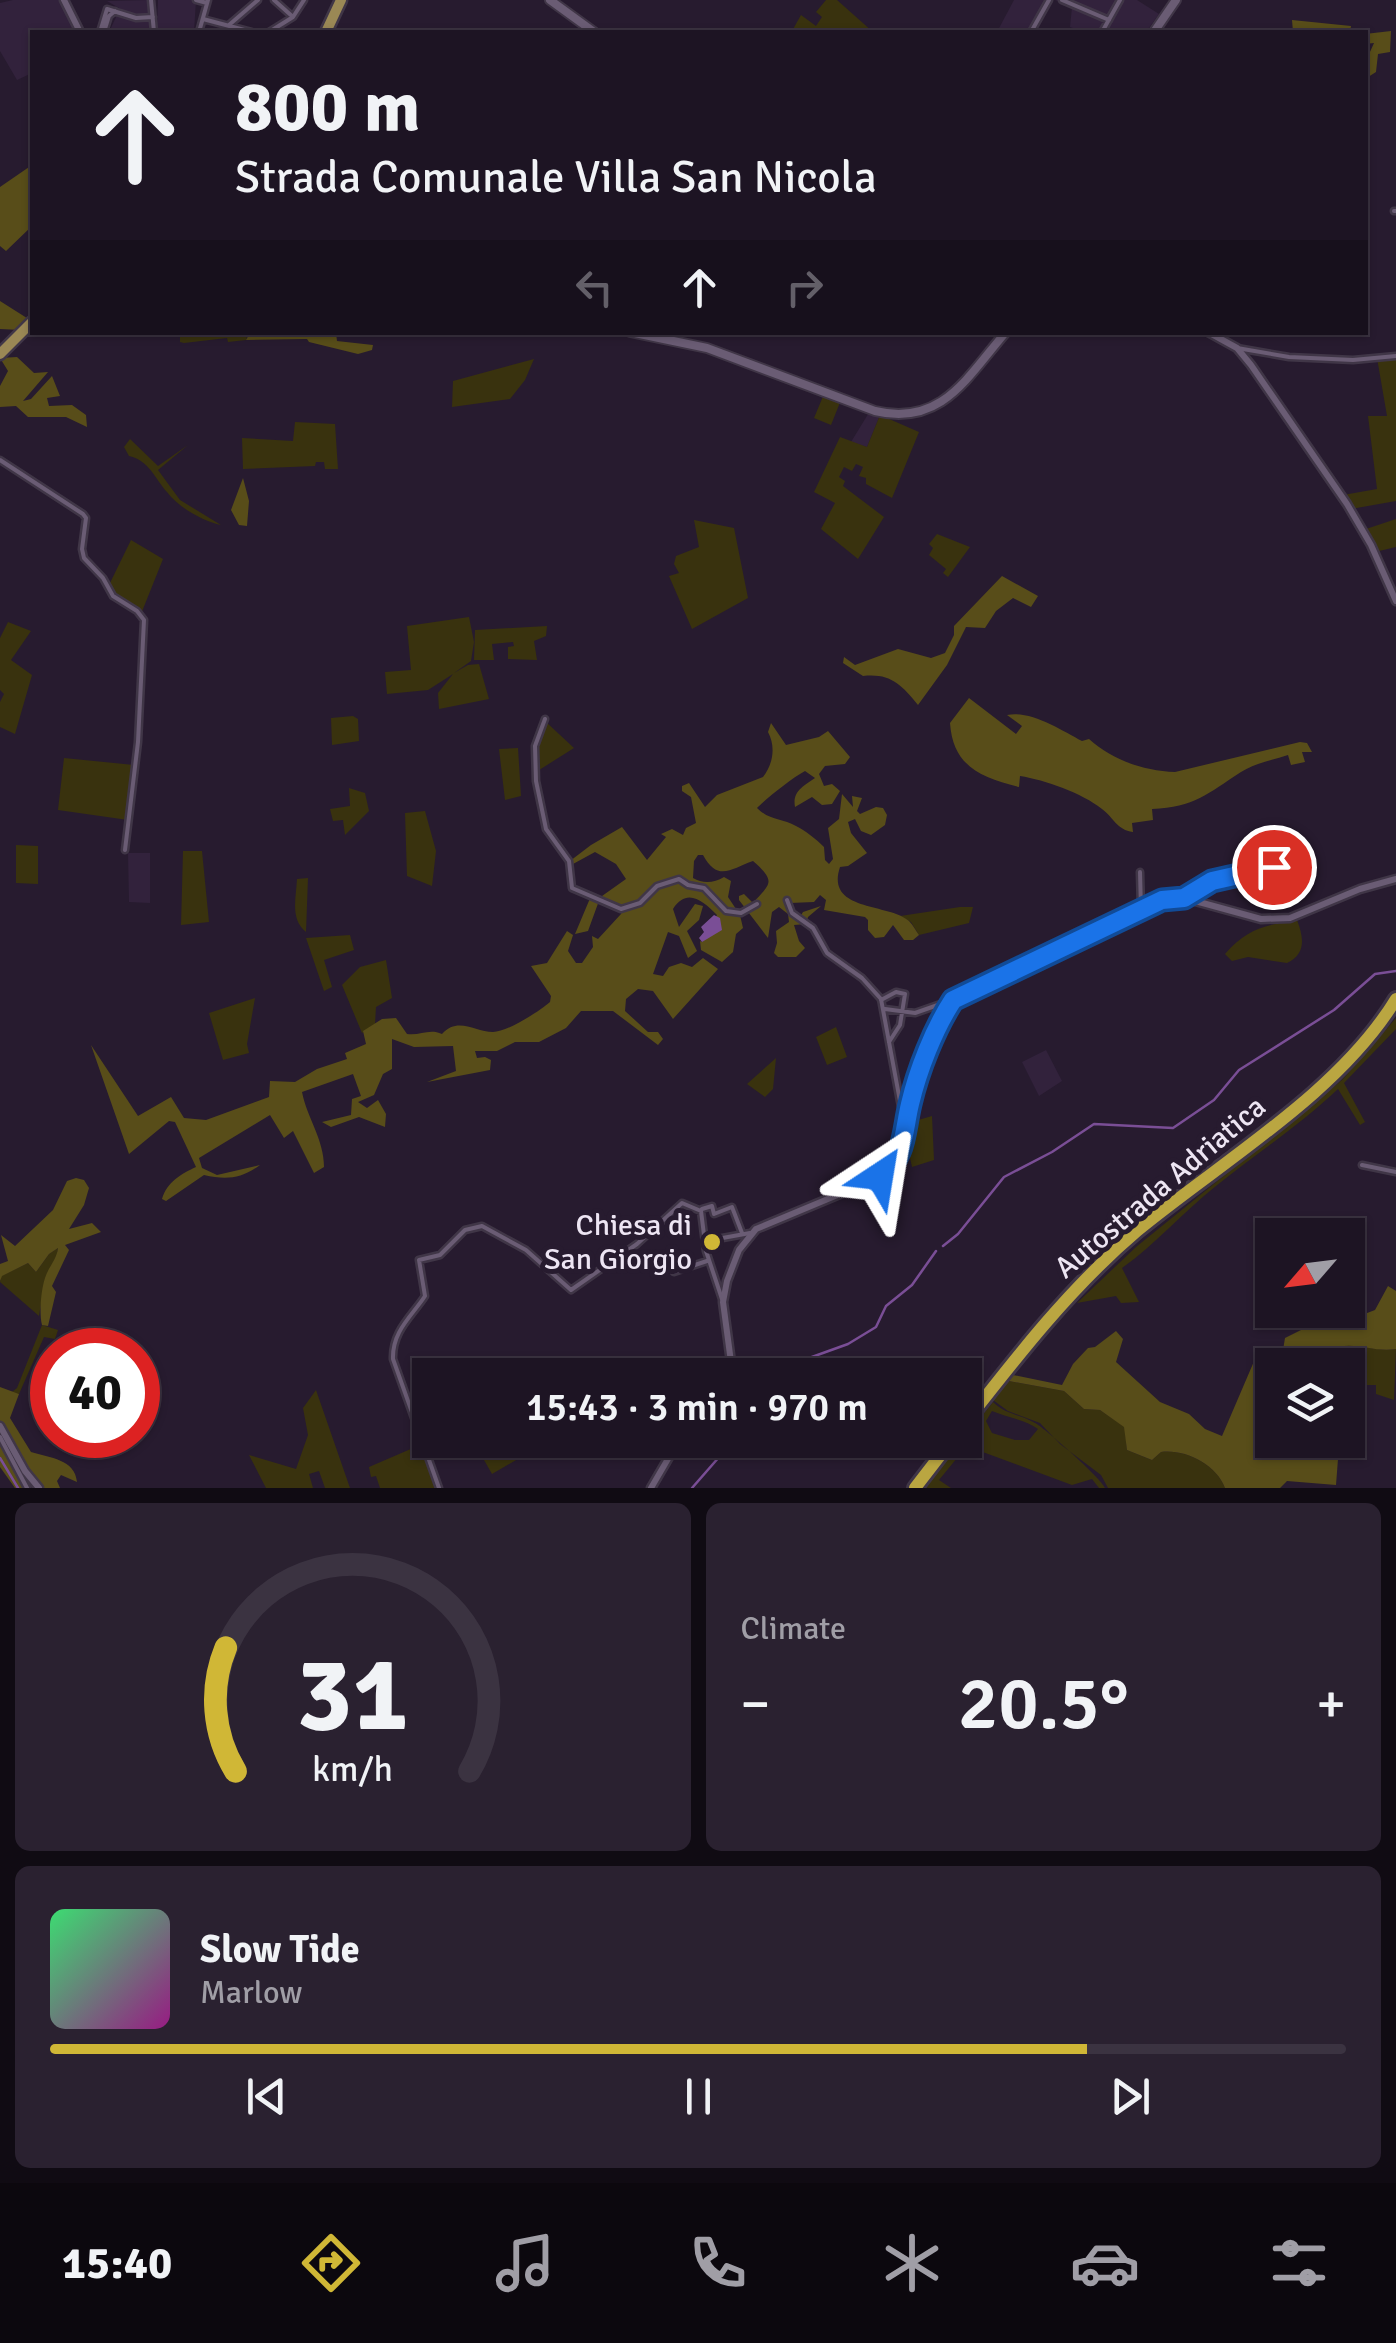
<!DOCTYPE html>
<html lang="en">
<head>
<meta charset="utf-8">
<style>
	:root { --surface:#1d1423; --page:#2a2130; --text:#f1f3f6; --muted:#a09ea6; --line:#3b3341; --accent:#d0b736 }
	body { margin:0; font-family:Signika,sans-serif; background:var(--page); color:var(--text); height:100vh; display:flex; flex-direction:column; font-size:38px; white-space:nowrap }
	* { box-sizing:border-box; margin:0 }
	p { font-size:32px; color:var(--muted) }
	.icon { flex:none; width:55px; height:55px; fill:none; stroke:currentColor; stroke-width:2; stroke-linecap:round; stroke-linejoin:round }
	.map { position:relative; height:1488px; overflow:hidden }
	.panel { display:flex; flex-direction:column; gap:15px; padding:15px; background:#100b13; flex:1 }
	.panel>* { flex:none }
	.hud { position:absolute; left:30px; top:30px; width:1338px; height:305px; border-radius:0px; box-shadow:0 2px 8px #0004,0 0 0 2px var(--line); background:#1d1423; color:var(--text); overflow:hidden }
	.needle { width:65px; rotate:242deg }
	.fabs { position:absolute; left:1255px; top:1218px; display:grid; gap:20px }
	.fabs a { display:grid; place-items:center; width:110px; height:110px; border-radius:0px; background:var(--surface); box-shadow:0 2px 8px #0004,0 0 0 2px var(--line); font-size:50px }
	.speed { position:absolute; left:30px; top:1328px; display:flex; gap:20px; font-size:50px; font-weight:700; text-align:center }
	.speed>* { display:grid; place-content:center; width:130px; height:130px; border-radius:50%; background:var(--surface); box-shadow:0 2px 8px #0004,0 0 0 2px var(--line); line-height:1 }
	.speed .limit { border:15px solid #d22; background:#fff; color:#111 }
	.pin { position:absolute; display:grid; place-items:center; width:85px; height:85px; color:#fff; margin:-42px; border:5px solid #fff; border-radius:50%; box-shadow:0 2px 10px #0007 }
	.me { position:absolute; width:110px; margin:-55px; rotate:33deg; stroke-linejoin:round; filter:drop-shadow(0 0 8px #0008) }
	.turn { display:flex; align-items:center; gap:35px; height:210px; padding:0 40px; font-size:45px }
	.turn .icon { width:130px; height:130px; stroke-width:2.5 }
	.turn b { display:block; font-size:70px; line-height:85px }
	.lanes { display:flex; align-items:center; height:95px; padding:0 40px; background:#0003; justify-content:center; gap:50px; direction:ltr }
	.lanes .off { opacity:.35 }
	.big { font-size:75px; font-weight:600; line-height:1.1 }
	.panel .tile { flex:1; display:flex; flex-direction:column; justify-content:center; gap:15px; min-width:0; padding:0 35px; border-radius:15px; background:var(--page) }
	.panel .dial { align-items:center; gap:0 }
	.dial svg { height:260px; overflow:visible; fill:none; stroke:var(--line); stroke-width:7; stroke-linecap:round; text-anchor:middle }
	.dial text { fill:var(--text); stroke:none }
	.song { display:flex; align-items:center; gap:30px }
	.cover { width:120px; height:120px; border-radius:15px; background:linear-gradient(135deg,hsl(140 70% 55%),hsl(310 70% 35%)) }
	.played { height:10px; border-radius:5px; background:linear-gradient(90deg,var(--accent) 80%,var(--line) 80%) }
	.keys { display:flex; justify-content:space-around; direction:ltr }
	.heat { display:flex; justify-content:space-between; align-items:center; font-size:55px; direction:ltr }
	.panel .tiles { flex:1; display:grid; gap:15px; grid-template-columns:1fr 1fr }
	.tile:last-child { grid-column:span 2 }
	.trip { position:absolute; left:412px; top:1358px; width:570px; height:100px; border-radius:0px; background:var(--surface); box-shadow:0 2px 8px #0004,0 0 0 2px var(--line); font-weight:600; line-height:100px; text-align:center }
	.dock { display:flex; height:160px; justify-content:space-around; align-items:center; background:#0c080e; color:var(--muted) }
	.dock .icon { width:70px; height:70px }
	.dock .selected { color:var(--accent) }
	.dock b { font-size:45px; color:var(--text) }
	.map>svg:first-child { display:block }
	.built { fill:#32223c }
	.green { fill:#39320e; fill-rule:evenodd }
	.forest { fill:#584d19 }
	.water { fill:#7a4e96 }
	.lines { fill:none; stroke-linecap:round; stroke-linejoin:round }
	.stream { stroke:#7a4e96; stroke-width:2.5 }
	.minor-casing { stroke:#403647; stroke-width:9 }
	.tertiary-casing { stroke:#403647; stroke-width:11 }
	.secondary-casing { stroke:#403647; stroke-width:12 }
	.primary-casing { stroke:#403647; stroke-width:15 }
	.motorway-casing { stroke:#403647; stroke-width:18 }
	.minor { stroke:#6a5c74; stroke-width:4 }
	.tertiary { stroke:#6a5c74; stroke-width:6 }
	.secondary { stroke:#6a5c74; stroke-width:8 }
	.primary { stroke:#9a8855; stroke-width:10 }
	.motorway { stroke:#baa641; stroke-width:12 }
	.route-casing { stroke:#114b97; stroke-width:25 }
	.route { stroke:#1a73e8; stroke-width:18 }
	.poi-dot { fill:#d0b736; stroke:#271b2f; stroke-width:4 }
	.labels { text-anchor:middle; stroke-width:10; stroke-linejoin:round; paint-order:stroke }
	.street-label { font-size:30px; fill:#ede5f3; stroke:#271b2f }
	.poi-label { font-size:30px; fill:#ede5f3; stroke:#271b2f; text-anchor:end }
</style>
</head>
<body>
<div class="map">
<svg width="1396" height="1488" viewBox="0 0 1396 1488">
	<rect width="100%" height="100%" fill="#271b2f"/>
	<path class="built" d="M13 0H61L67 18 78 32H32V73L17 80 0 51V3Z
		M149 0 151 13 145 16 131 15 107 1Z
		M158 0H196L194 32H157Z
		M1014 0H1052L1036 30 1039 32H997Z
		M1055 0H1137L1159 14 1146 32H1083L1070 27 1072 7Z
		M117 15 151 19 153 32H109Z
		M870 411 880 415 867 447 851 442Z
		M128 853H150V903L129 902Z
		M1046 1050 1062 1081 1039 1096 1022 1062Z"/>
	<path class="green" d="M826 0H837L873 32 792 31 801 15 816 26 822 17 816 12Z
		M180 333H248L246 340 228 342 227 338 184 343 180 342Z
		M1396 357V501L1351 509 1343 495 1377 489 1368 416H1387L1377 358Z
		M534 359 525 380 510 399 452 407 453 381Z
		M824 394 841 400 831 425 814 418Z
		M880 415 919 432 892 498 866 484V478L859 476 863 467 856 464 852 471 844 467 839 477 845 481 843 486 884 517 858 559 821 529 835 503 814 492 840 437 867 447Z
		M295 422 335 424 338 469H325L324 462H316L315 466 243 469 242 438 293 441Z
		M130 439 158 466 188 445 158 470 180 500 221 525C203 521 179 508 167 492 156 480 149 460 129 456L124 447Z
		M1396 519V547L1375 552 1363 530Z
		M694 520 734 528 748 598 692 629 669 576 679 573 674 564 676 556 699 547Z
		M937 534 970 547 948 577 943 573 946 569 929 555 933 548 929 544Z
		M131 540 163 559 141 614 114 596 109 585Z
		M469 617 474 642 471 661 454 673 468 665 479 664 489 699 439 709 438 693 453 674 428 690 387 694 385 672 411 670 407 626Z
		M8 622 31 631 11 660 32 675 15 734 0 727V702L4 694 0 690V638Z
		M547 626 546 636 534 641 537 660 508 659V647L514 646 513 642 492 644 494 660H474L475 630Z
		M353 716 358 719 359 741 332 745 331 718Z
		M545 721 574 748 536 772 537 743Z
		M518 748 521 796 505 800 499 749Z
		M64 758 134 765 128 820 58 810Z
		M349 788 365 793 369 811 345 835 343 820 333 821 330 809 350 806Z
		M425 811 436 851 432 886 407 876 405 813Z
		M16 845 38 846V884L16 883Z
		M183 851H202L209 922 181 925Z
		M308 878 306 932C290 919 296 899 297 879Z
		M960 907H973L969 923 919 935 911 922 900 916Z
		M1297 920C1304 938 1306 954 1287 963L1248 957 1232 961 1225 954C1247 928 1267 925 1297 920Z
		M350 935 354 950 324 960 332 987 324 991 306 938Z
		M386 960 392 998 376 1007 375 1024 362 1033 342 985 360 967Z
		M255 998 247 1044 249 1053 223 1060 209 1013Z
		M1396 1018V1029L1344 1083 1365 1122 1360 1125 1338 1089C1300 1125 1257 1153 1216 1186 1183 1212 1156 1244 1122 1268L1139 1302 1121 1303 1116 1296 1077 1303 1136 1247 1342 1080Z
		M836 1027 847 1057 827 1065 816 1037Z
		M776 1058 773 1089 765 1097 747 1084Z
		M932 1116 934 1160 912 1167 906 1140 908 1123Z
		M58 1248 57 1257 44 1285 39 1316 0 1282 1 1276 28 1263 36 1272 49 1254Z
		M42 1325 58 1330 55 1339 44 1337 19 1394 12 1392 17 1388Z
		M1341 1345C1360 1344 1378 1352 1396 1349L1394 1400 1376 1394V1385H1353L1364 1401 1348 1415V1365H1327L1331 1349Z
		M1009 1381 1064 1391 1084 1409 1100 1410 1125 1427 1127 1450 1152 1460 1161 1452C1185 1449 1216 1464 1225 1488H1108L1101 1475 1060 1444 1040 1423 1008 1411 993 1400Z
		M316 1390 350 1488H325L319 1471 309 1474 313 1488H266L249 1455 296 1469 308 1435 303 1408Z
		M993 1402C1006 1415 1020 1414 1035 1423 1045 1428 1102 1479 1105 1488H1099L1092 1479 1072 1485 980 1451 971 1441 939 1480 951 1488H924ZM992 1411C1006 1417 1026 1420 1038 1429L1029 1440H1015L992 1433 986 1421Z
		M459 1440H514L523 1456 492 1474 476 1446H464Z
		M420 1445 437 1488H380L376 1476 371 1477 369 1467Z"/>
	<path class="forest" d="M1292 20 1351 26 1350 32H1293Z
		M1391 31 1390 52 1378 54 1376 72 1365 79V63L1374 43 1365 44V34Z
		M32 165V226L6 251 0 246V187Z
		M0 301 30 320 21 330 0 329Z
		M250 333H336L337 341 373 345 372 350 358 354 309 342 307 339 246 340Z
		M17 357 34 373 48 372 23 401 31 399 52 376 60 396 47 398 49 406 72 405 86 415 87 427 66 417H28L16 406 0 407V386L8 371 0 358Z
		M243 478 249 501 247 526 239 525 231 510Z
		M1002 576 1038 596 1031 607 1013 598 996 611 985 628 966 627 947 665 918 705C901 684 890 673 863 676L843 663 844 657 855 665 898 649 931 658 945 653 954 635V626Z
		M969 698 1016 734 1022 726 1007 715C1031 710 1061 730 1082 741L1089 739C1112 760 1144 771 1175 772L1300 742 1307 743 1312 752H1302L1305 762 1291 765 1288 755C1273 760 1255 763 1241 772 1207 794 1195 807 1152 809L1153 820 1132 823 1133 832C1117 830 1114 818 1102 809 1082 793 1045 780 1020 776L1019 787C980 777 953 766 950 723Z
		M771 723 786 745 819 737 828 731 850 757 845 764 825 766 819 774 824 786 832 784 840 791 832 804 822 805 812 797 795 807C792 791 804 786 815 778L805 771C792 778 767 798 757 808 770 821 782 818 796 826 806 831 816 839 824 847L825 860 829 864 833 859 828 828 839 819 842 794 853 807 852 796 862 798 857 811 860 814 876 807 883 808 887 815 885 825 871 835 861 831 855 819 848 822 851 833 867 853 848 866 840 867C825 912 889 903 909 921 913 925 916 931 919 935L913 940H904L893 925 884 937 875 938 868 930V920L865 917 824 910 826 900 820 895 814 902 790 903 800 917 803 912 821 906 808 917 806 924 794 925 799 941 805 948 796 957H778L774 953 777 943 776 931 789 922 788 914 779 907 772 912 768 938 739 900V896L744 894 753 903C770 884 777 882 753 861 732 868 718 883 703 855H698L694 861 693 878C703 884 714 883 724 877L731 881 728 897 740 915 743 928 736 934 733 952 722 962 701 950 700 941 702 942 717 915C703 901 687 887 673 909L679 927 695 904 703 906 699 920 687 931 697 951 688 958 679 936 668 932 653 974 663 976 669 967 681 963 692 967 703 958 718 969 673 1019 653 991 638 989 626 999 625 1011 648 1032H658L663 1039 658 1045 613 1011H581L566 1028 539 1042H515L497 1051H475L477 1058 485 1057 491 1060 490 1070 427 1082 456 1071 453 1046 414 1047 392 1039V1069L383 1074 374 1095 358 1102 367 1108 378 1100 386 1114 385 1127 359 1117 331 1127 322 1122 351 1115 352 1099 361 1096 353 1074 302 1092C307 1118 324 1139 324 1167L314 1173 293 1131 284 1138 270 1115 199 1158 202 1168 217 1175 260 1165C241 1179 226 1180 204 1175L166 1201 162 1199C167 1182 181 1174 196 1167L175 1122 169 1121 129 1154 91 1045 138 1116 171 1097 184 1118 206 1120 269 1097 270 1081 295 1082 317 1069 347 1059 345 1053 366 1044 363 1031 382 1019 396 1018 407 1034C420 1036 429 1028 442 1034 458 1016 475 1032 493 1032 507 1032 540 1011 550 1002L551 996 531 966 547 963 567 931 573 935 568 951 576 963H582L593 947 592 936 598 939 621 914 624 906 600 898 588 931 575 934 591 896H602L626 879 616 864 595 852 573 864 571 881 570 861 591 845 622 827 647 860 666 837 661 834 672 829 683 835 686 828 696 823 691 797 682 791V786L689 783 705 807 717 795 763 777C773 764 776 747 768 732Z
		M76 1178 84 1180 89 1188 84 1205 69 1229 92 1223 101 1232 65 1245 69 1250 52 1286 56 1292 48 1326 42 1325C39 1314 41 1290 45 1278 49 1266 57 1259 58 1248L49 1254 36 1272 28 1263 2 1276 0 1281V1264L8 1261 1 1235 15 1246 53 1210 67 1181Z
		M1388 1286 1396 1291V1349C1373 1353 1354 1340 1331 1349L1327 1365H1272V1440H1308L1307 1442 1338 1459 1336 1485 1287 1481 1280 1488H1225C1216 1464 1185 1449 1161 1452L1152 1460 1127 1450 1124 1427 1100 1410 1084 1409 1064 1391 1009 1381 1013 1375 1062 1385 1073 1364 1088 1348 1095 1347 1116 1331 1123 1339 1116 1362 1160 1402 1189 1414 1205 1429 1222 1436 1255 1359 1272 1358 1283 1350 1285 1338 1329 1316 1354 1318 1375 1310Z
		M0 1387 19 1394 10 1418 31 1452C50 1458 75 1459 77 1482L61 1475 57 1481 60 1488H41L29 1474 0 1422Z
		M0 1439 26 1488H15L0 1467Z"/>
	<path class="water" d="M714 915 720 918 722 930 702 942 699 938 704 932 701 927Z"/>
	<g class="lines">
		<path class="stream" d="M943 1246 958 1234 1004 1177 1052 1152 1094 1124 1173 1128 1214 1100 1239 1070 1334 1010 1375 974 1396 971
			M788 1375 798 1362 848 1344 876 1327 886 1306 912 1285 936 1251
			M723 1453 734 1440
			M0 1458 18 1488
			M692 1488 720 1456"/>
		<defs>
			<path id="minor" d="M151 0 154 32
				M196 0 207 3
				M274 0 293 17
				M1062 0 1109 20
				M203 19 252 32
				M229 25 258 0
				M100 32 107 9 136 18 153 17
				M104 32 109 16 115 11
				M199 32 208 0
				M269 32 293 17 304 0
				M1031 32 1049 0
				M1102 32 1120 0
				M1394 211H1396
				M1237 348 1289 357 1353 360 1396 356
				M0 460 83 514 86 518 82 549 84 558 103 578 113 596 137 611 144 620 138 742 125 850
				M545 719 535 746 536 781 546 829 569 861 572 888 621 909 640 903 657 886 679 879 688 885 704 888 726 911 741 913 757 904
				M1140 872 1141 909
				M1184 898 1212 881 1274 867
				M787 900 792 913 813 928 827 953 862 978 881 999 905 1128
				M881 1000 896 992 905 994 900 1025 889 1042
				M885 1009 915 1013 952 1000
				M1362 1165 1396 1172
				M702 1209 712 1206 714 1214 732 1207 742 1233
				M706 1241 750 1233
				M674 1272 707 1261
				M0 1437 27 1488
				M439 1488 393 1359C392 1331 412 1316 425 1296L419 1260 440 1255 465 1230 482 1226 526 1250 571 1290 637 1244 682 1203 701 1211 706 1251 722 1299"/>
			<path id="tertiary" d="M64 0 80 32
				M1208 332 1237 348 1251 365 1347 504 1371 545 1396 601
				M728 1375 731 1362 723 1302 727 1281 739 1250 756 1229 871 1181 894 1163 905 1140 910 1103 953 999 1170 898 1188 899 1261 919 1290 918 1360 889 1396 879
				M0 1426 25 1471 39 1488
				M651 1488 679 1440"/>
			<path id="secondary" d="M550 0 594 32
				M1154 32 1176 0
				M630 332 707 348 875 411C942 427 967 377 1006 332"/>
			<path id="primary" d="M326 32 341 0
				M0 354 32 322"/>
			<path id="motorway" d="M965 1423C1018 1355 1071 1287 1137 1231 1222 1161 1339 1093 1396 999
				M915 1488 952 1440"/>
		</defs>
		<use href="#minor" class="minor-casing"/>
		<use href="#tertiary" class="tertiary-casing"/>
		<use href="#secondary" class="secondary-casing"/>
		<use href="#primary" class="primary-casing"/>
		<use href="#motorway" class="motorway-casing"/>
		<use href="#minor" class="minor"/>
		<use href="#tertiary" class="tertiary"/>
		<use href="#secondary" class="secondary"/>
		<use href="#primary" class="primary"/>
		<use href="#motorway" class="motorway"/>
	</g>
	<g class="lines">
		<defs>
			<path id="route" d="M880 1176C906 1156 903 1133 910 1104 918 1070 934 1029 953 1000L1162 900 1184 898 1212 881 1274 867"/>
		</defs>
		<use href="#route" class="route-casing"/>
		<use href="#route" class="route"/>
	</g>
	<circle class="poi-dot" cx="712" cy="1242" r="10"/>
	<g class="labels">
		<g class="street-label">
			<text transform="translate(1160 1187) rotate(-40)" y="10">Autostrada Adriatica</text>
		</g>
		<g class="poi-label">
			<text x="692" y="1235">Chiesa di<tspan x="692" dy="34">San Giorgio</tspan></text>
		</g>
	</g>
</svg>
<div class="fabs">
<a><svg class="needle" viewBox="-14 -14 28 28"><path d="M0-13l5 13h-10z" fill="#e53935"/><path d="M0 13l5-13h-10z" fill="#a09ea6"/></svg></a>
<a><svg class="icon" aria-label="layers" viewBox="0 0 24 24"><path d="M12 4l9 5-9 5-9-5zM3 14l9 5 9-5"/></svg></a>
</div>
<div class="speed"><div class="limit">40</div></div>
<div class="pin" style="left:1274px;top:867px;background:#d93025"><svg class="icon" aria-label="arrive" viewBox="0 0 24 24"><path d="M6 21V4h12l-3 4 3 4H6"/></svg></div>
<svg class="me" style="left:880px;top:1176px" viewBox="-20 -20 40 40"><path d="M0-17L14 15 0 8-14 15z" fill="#1a73e8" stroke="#fff" stroke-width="4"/></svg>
<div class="trip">15:43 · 3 min · 970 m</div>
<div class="hud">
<div class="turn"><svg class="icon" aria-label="ahead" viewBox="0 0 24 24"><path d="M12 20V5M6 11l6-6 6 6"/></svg><div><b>800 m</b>Strada Comunale Villa San Nicola</div></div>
<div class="lanes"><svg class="icon off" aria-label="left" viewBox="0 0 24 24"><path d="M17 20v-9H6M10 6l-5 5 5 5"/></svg><svg class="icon" aria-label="ahead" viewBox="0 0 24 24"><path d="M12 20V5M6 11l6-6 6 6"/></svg><svg class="icon off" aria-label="right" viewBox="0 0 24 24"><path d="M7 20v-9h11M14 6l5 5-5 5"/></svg></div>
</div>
</div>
<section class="panel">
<div class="tiles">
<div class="tile dial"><svg viewBox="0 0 100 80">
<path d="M14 69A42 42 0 1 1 86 69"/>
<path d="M14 69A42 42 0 0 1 11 31" stroke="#d0b736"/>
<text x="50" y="56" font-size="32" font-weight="700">31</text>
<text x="50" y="72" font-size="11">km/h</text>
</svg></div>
<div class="tile"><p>Climate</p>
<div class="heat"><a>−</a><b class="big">20.5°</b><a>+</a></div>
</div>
<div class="tile">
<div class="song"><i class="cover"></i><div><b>Slow Tide</b><p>Marlow</p></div></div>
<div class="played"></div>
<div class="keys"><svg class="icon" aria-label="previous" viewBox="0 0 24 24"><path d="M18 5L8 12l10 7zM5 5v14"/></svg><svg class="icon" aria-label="pause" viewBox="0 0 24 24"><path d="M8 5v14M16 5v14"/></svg><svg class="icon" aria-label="next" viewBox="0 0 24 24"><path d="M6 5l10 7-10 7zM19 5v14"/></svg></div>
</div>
</div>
</section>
<nav class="dock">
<b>15:40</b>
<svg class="icon selected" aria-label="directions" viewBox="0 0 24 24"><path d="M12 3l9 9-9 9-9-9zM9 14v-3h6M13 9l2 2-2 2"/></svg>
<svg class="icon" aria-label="music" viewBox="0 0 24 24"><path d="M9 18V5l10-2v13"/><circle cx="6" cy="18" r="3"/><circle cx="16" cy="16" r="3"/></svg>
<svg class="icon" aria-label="phone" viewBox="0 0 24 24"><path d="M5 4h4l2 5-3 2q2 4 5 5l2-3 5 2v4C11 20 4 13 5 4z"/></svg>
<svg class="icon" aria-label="climate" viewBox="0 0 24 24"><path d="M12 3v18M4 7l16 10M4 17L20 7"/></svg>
<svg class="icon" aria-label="car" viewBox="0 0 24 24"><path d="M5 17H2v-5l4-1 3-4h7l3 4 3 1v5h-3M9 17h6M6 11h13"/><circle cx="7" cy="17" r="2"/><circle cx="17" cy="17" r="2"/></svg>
<svg class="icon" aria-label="filters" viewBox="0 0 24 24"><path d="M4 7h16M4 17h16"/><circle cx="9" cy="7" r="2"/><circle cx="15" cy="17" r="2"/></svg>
</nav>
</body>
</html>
